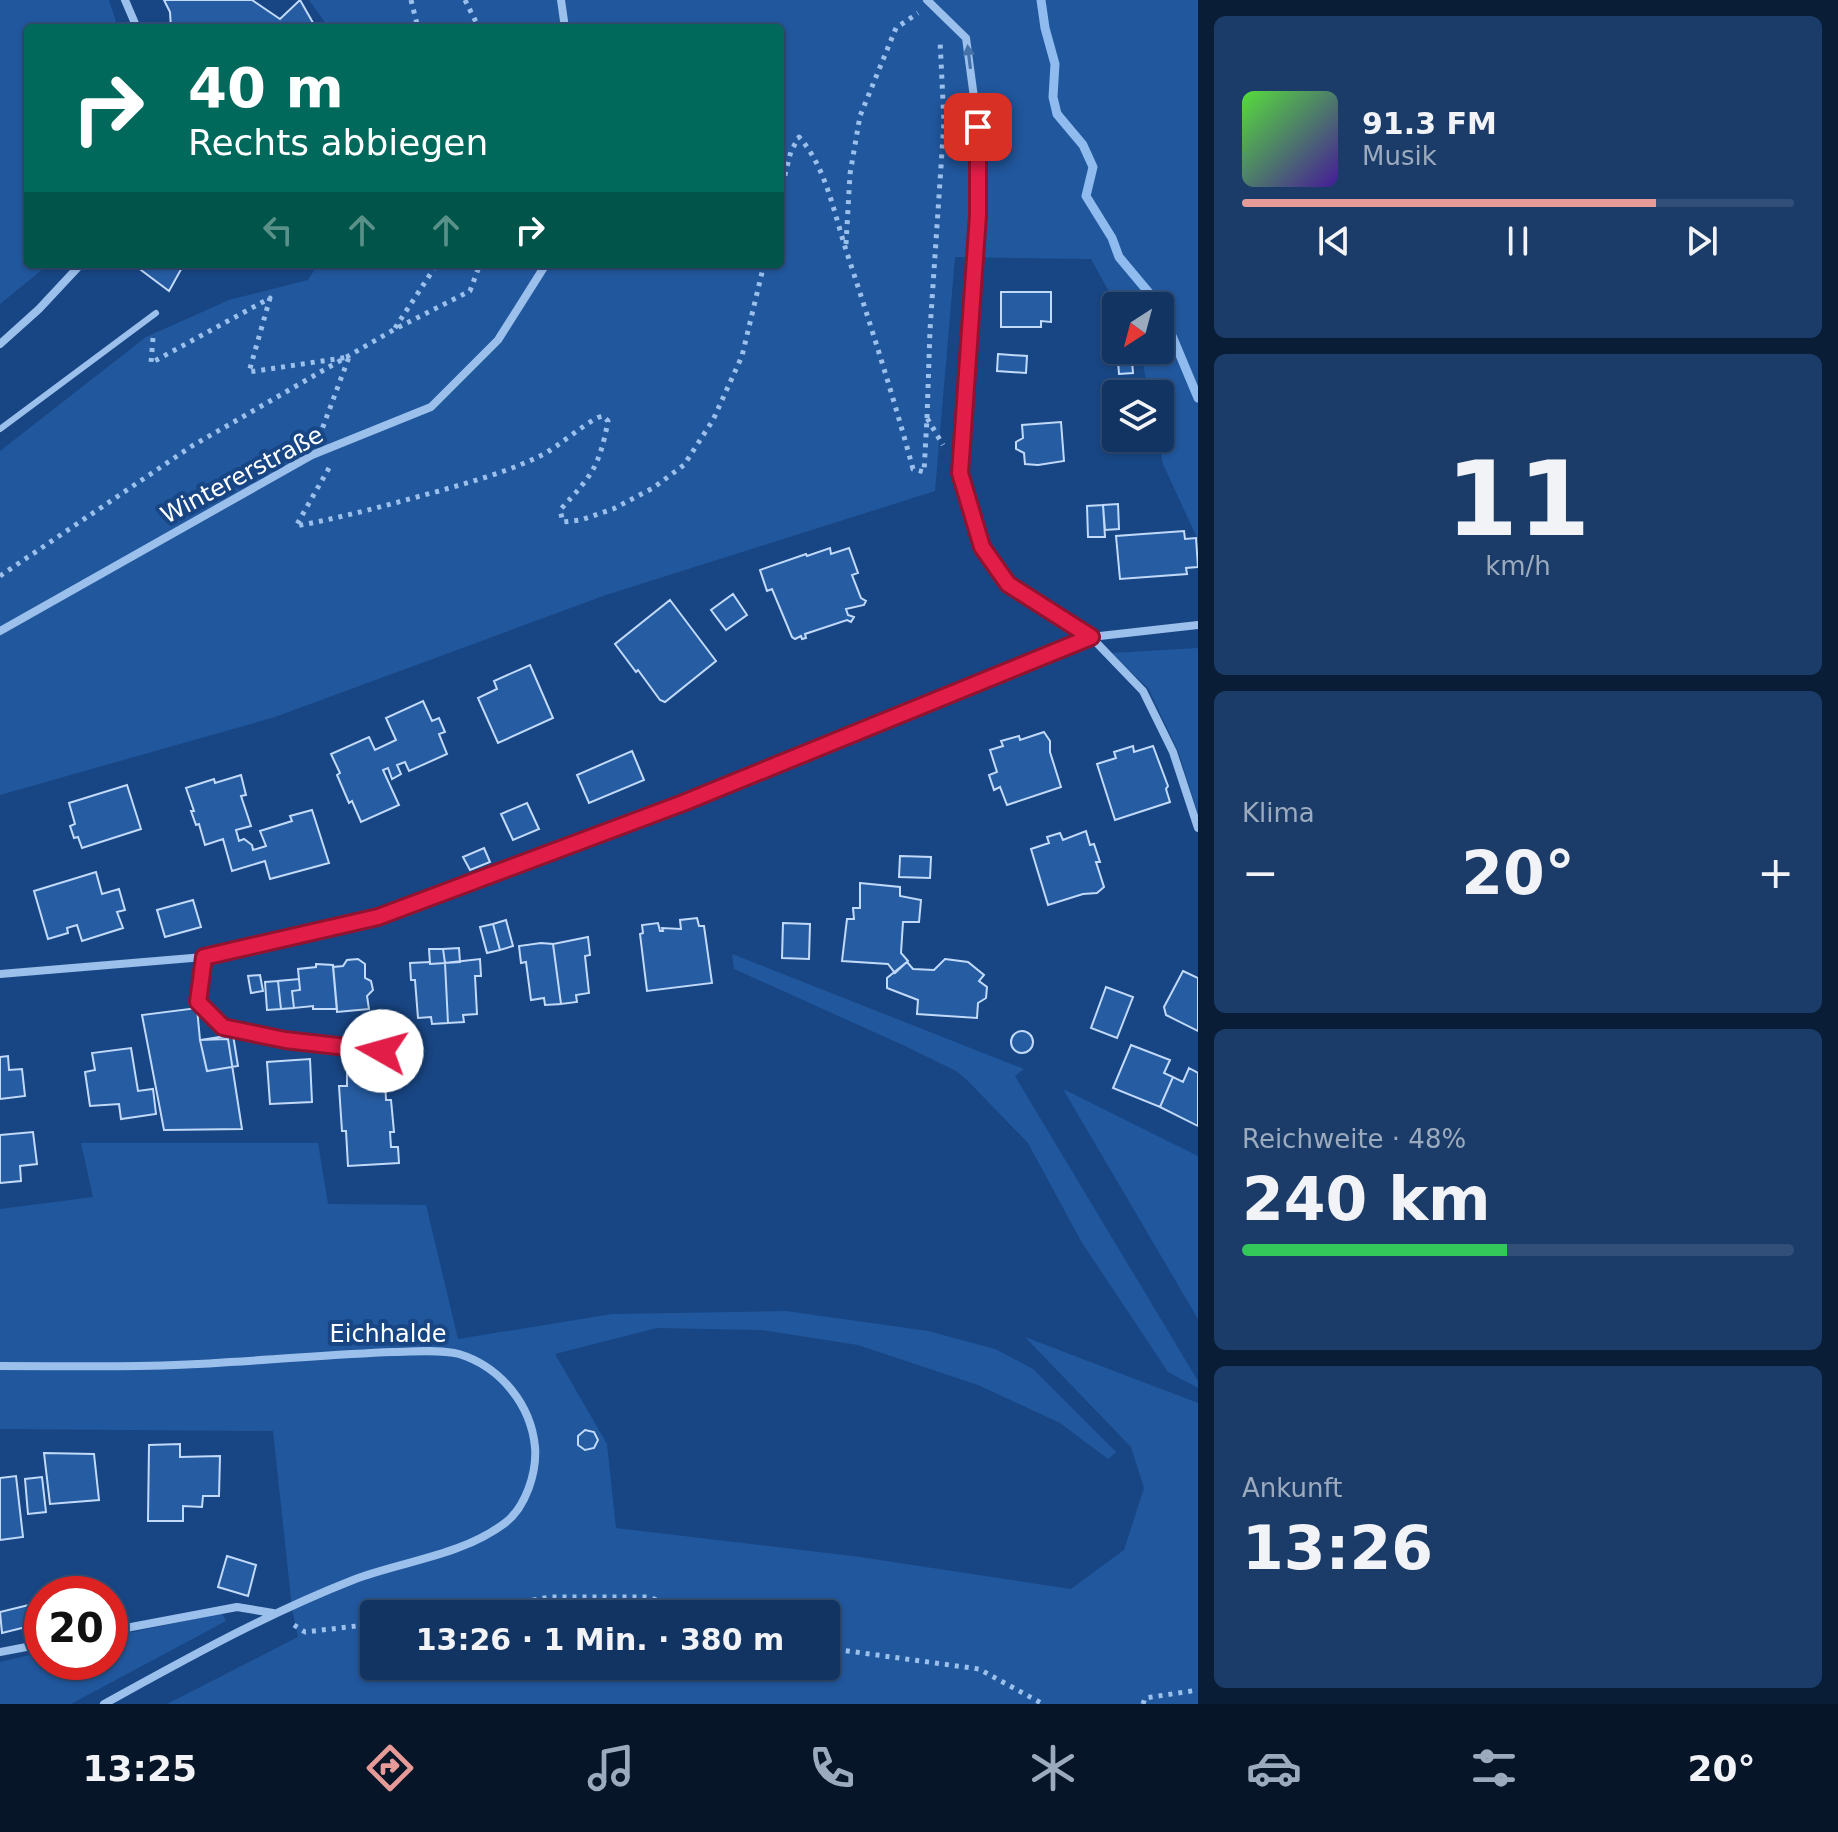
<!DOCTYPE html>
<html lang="de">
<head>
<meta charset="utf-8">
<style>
	:root { --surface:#123463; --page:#1b3c69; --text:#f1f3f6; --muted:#9caabe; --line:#314f78; --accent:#e69b98 }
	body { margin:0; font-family:"DejaVu Sans",sans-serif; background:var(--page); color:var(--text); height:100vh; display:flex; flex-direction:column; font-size:30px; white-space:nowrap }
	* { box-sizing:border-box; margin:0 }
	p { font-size:26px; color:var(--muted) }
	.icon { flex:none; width:44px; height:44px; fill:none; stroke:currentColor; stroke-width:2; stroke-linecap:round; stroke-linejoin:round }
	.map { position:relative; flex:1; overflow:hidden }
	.drawer { display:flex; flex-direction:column; gap:16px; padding:16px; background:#0a1d36; width:640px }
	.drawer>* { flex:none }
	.guide { position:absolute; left:24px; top:24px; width:760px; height:244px; border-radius:8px; box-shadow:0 2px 6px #0004,0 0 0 2px var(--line); background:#00695c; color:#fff; overflow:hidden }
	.needle { width:52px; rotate:216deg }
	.controls { position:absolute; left:1102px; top:292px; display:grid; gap:16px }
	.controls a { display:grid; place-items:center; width:72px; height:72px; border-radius:8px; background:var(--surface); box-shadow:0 2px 6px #0004,0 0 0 2px var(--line); font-size:40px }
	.speed { position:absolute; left:24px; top:1576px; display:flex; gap:16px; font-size:40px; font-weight:700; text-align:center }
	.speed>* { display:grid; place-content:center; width:104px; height:104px; border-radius:50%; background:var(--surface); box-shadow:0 2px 6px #0004,0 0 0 2px var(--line); line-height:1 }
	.speed .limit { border:12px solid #d22; background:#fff; color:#111 }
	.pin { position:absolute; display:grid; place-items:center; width:68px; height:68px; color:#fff; margin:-34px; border-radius:16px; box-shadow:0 4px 12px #0006 }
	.me { position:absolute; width:88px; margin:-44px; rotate:277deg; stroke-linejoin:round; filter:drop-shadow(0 0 6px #0008) }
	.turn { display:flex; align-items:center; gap:28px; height:168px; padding:0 32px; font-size:36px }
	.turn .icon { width:104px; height:104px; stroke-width:2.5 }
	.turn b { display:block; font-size:56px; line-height:68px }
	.lanes { display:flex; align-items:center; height:76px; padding:0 32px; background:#0003; justify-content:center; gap:40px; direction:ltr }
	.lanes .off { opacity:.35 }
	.big { font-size:60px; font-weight:700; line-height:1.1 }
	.drawer .tile { flex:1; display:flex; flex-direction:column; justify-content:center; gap:12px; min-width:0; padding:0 28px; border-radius:12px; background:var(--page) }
	.drawer .dial { align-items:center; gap:0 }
	.dial b { font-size:104px; line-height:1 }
	.song { display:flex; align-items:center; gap:24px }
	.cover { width:96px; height:96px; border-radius:12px; background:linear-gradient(135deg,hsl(110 70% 55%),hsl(260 70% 35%)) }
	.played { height:8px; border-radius:4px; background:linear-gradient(90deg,var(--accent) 75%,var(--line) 75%) }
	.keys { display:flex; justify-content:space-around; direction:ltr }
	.heat { display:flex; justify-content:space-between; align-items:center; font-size:44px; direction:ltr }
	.charge { height:12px; border-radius:6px; background:linear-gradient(90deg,#34c759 48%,var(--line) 0) }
	.trip { position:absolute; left:360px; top:1600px; width:480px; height:80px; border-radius:8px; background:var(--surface); box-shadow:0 2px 6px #0004,0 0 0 2px var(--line); font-weight:700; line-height:80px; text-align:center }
	.tabs { display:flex; height:128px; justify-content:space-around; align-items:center; background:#071528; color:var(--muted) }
	.tabs .icon { width:56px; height:56px }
	.tabs .active { color:var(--accent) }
	.tabs b { font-size:36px; color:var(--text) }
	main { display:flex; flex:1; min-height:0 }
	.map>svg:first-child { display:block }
	.green { fill:#21579d; fill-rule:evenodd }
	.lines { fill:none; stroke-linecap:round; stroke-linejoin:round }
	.stream { stroke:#8fbbef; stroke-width:9 }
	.building { fill:#265ca2; stroke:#c2daf9; stroke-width:2 }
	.path { stroke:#9cc0ec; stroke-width:5; stroke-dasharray:4 6; stroke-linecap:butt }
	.service { stroke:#9cc0ec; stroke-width:6 }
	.minor { stroke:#9cc0ec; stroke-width:8 }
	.oneway { fill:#4671a8 }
	.route-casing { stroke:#92132f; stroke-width:20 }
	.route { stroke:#e11d48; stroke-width:14 }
	.labels { text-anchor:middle; stroke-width:8; stroke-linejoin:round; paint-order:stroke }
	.street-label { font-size:24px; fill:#fff; stroke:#184684 }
</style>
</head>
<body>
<main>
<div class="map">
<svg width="1198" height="1704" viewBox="0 0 1198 1704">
	<rect width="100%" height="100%" fill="#184684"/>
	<path class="green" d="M0 0H109L118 28H28V264H49L0 304Z
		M309 0H1198V540L1163 464 1158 438H1160V394H1149L1140 350H1160V306H1117L1091 259 955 257 935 491 606 595 275 717 0 795V451L146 337 229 300 308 280 318 264H780V28H329Z
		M1198 648V814L1178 751 1148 688 1111 653Z
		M732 954 1024 1069 1015 1076 1198 1381V1388L1168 1372 1081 1241 1028 1143 966 1079 956 1071 905 1046 734 969Z
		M1063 1089 1198 1156V1319Z
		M81 1143H318L328 1204 426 1205 458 1339 612 1314 786 1311 928 1331 995 1349 1033 1369 1116 1452 1108 1459 1060 1423 978 1385 858 1345 762 1330 657 1328 555 1354 607 1444 616 1528 860 1557 1071 1589 1124 1550 1144 1488 1131 1447 1025 1337 1198 1403V1704H167L298 1637 292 1608 273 1431 0 1429V1209L93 1197ZM374 1614H826V1666H374Z
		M222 1613 226 1621 71 1704H0V1662L42 1652V1662H110V1637Z"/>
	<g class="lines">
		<path class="stream" d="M1041 0 1045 28 1055 64 1053 97 1057 114 1083 145 1093 167 1086 196 1112 238 1119 257 1160 306
			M1160 307 1198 398"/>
	</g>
	<path class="building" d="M164 0H252L280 19 300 0 316 28H171L170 12Z
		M133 264H184L169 291Z
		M1001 292H1051V322L1041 321V327H1001Z
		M998 354 1027 356 1026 373 997 371Z
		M1118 361H1132L1133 373 1119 374Z
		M1061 422 1064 461 1038 465 1025 464 1024 453 1016 449V442L1023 438 1022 425Z
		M1118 504 1119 529 1105 530 1103 505Z
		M1103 505 1105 537H1088L1087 506Z
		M1184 531 1185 539 1196 538 1198 567 1186 568 1187 574 1120 579 1116 536Z
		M830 548 831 554 849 548 858 573 852 575 861 598 866 601 864 605 846 609 848 615 854 617 851 622 847 620 805 634 806 638 802 639 801 636 795 639 792 637 772 589 767 591 760 570 806 554 807 556Z
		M733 594 747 615 726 630 711 610Z
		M670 600 716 661 665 702 660 700 638 670 636 672 615 644Z
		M530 665 553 718 498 743 478 698 497 689 494 681Z
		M423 701 432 721 439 718 445 732 439 734 447 754 409 771 405 762 397 765 401 774 392 779 388 768 383 770 399 805 361 822 352 801 349 803 337 775 340 773 331 754 369 737 375 750 396 740 386 718Z
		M1044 732 1050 741V752L1061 787 1007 805 1000 787 994 790 989 775 997 772 990 750 1003 746 1001 741 1019 736 1020 740Z
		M1133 746 1134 752 1153 746 1168 786 1166 789 1170 802 1115 820 1097 764 1116 758 1114 752Z
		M632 751 644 780 589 803 577 775Z
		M241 775 246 795 241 796 251 826 236 830 239 841 244 839 252 845 253 850 266 846 260 831 292 821 290 816 312 810 329 863 270 879 265 861 232 871 223 839 205 845 199 824 196 825 191 811H194L186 788 214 779 215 783Z
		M127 785 141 829 82 848 78 837 74 838 70 826 75 824 69 803Z
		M527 803 539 829 513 840 501 814Z
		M1086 831 1090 845 1094 844 1100 862H1096L1104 887 1097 893 1083 894 1048 905 1031 849 1049 843 1047 837 1060 833 1063 840Z
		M484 848 490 862 470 870 463 857Z
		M900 856 931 857 930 878 899 877Z
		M96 872 102 894 119 889 125 910 117 912 123 928 82 941 77 925 67 928 68 933 48 939 34 891Z
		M860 883 900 887V896L921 900 919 922H903L901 953 908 961 895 973 888 964 842 961 847 919H854L853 908H860Z
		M193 900 201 927 165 937 157 910Z
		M697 918 699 926H704L712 983 647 991 640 934 643 933 642 925 658 923 660 931H663L662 928 681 929 680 920Z
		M506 920 513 946 500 950 493 924Z
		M783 923 810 924 809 959 782 958Z
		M493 924 500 950 487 953 480 927Z
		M588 937 590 955 585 956 589 993 576 995 577 1002 561 1004 553 944Z
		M541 943 553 944 561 1004 545 1005 544 998 531 1000 526 962 521 963 519 946Z
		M459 948 460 962 445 963 443 949Z
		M429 949H443L445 963 430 964Z
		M358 959 365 964V978L371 981 373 990 367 996 369 1009 337 1012 333 967 343 966 347 960Z
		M480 959 481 976H475L477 1014 463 1015 464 1022 448 1023 445 963Z
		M945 959 968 962 984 975 979 981 987 987 986 998 978 1003 977 1018 917 1014 918 1000 887 988V978L907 962 913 969 934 970Z
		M430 962V964L445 963 448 1023 432 1024 431 1017 418 1018 415 980H411L410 963Z
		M316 964 333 965 337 1009H313V1006L294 1008 292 991 300 990 298 969 316 967Z
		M1183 971 1198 978V1031L1166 1015 1164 1007Z
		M260 975 263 991 251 993 248 976Z
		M299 979 300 990 292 991 294 1008 281 1009 278 981Z
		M278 981 281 1009 267 1010 265 982Z
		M1106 987 1133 997 1117 1038 1091 1028Z
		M197 1008 200 1040 228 1039 242 1129 164 1130 142 1015Z
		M1011 1042a11 11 0 1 1 22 0a11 11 0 1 1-22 0Z
		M233 1035 238 1066 207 1071 200 1040Z
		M1131 1045 1170 1060 1164 1073 1173 1077 1160 1107 1113 1088Z
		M131 1048 138 1091 153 1089 156 1114 121 1119 119 1104 90 1106 85 1072 95 1070 92 1053Z
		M8 1056 9 1070 22 1069 25 1096 0 1099V1057Z
		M375 1056 399 1066 394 1078 371 1079 370 1072H368Z
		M310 1059 312 1102 270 1104 267 1062Z
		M1189 1068 1198 1073V1126L1160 1107 1173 1077 1183 1082Z
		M370 1072 371 1079 385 1078 386 1100H391L394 1132H390L391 1147H398L399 1163 348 1166 346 1131H342L339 1086H347V1073Z
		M33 1132 37 1164 20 1166 21 1181 0 1183V1135Z
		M585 1430 594 1432 598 1440 594 1448 585 1450 578 1445V1436Z
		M180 1444V1457L220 1456 219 1496H203L202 1507 183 1506V1521H148L149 1445Z
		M44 1453 94 1454 99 1500 50 1504Z
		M16 1476 23 1537 0 1540V1478Z
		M42 1477 46 1512 28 1514 25 1479Z
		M227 1556 256 1565 248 1596 218 1587Z
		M37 1603 42 1623 2 1633 0 1612Z"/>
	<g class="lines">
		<path class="path" d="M411 0 418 28
			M465 0 479 28
			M780 195 791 151 799 137C826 167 834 213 846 250 870 323 893 395 913 469L924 472 927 418 943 445
			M846 244 850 174 860 116 896 28 918 13
			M395 328 437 264
			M153 338 151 363 270 298 249 372 349 357 321 432
			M927 418 930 330 944 122 940 40
			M329 468 296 526C345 517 391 504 439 491 474 481 510 471 542 455 558 447 592 417 603 416L608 421C599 468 592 475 560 510L563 522 581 520 613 509 653 488 684 465 713 420 742 356 764 264
			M0 576 192 446 395 329 470 291 480 264
			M454 1614 550 1597H648L702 1614
			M294 1625 305 1632 374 1624
			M826 1648 979 1669 1043 1704
			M1143 1704 1145 1698 1198 1690"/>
		<path class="service" d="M0 429 156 313
			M204 957 198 1002 223 1027 285 1040 382 1051"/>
		<path class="minor" d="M125 0 137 28
			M561 0 565 28
			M927 0 966 38 978 127V215L960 473 982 547 1008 584 1091 637 1143 691 1173 752 1198 828
			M0 344 39 309 81 264
			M0 631 312 455 431 407 498 340 546 264
			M0 974 204 957 378 917 683 803 1091 637 1198 625
			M0 1366C76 1366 154 1368 230 1362 284 1359 338 1354 393 1352 413 1352 440 1349 459 1354 501 1367 531 1405 535 1447 537 1472 526 1507 505 1523 461 1556 403 1561 353 1580 266 1614 186 1659 104 1704
			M110 1631 237 1607 273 1613
			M0 1652 42 1644"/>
	</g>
	<defs><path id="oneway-solid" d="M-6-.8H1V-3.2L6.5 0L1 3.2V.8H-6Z" transform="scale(2)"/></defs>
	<use class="oneway" href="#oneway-solid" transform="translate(969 57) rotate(-97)"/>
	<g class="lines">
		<defs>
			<path id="route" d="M382 1051 285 1040 223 1027 198 1002 204 957 378 917 683 803 1091 637 1008 584 982 547 960 473 978 215V127"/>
		</defs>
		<use href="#route" class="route-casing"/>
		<use href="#route" class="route"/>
	</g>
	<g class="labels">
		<g class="street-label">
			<text transform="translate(242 475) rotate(-28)" y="8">Wintererstraße</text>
			<text x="388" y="1342">Eichhalde</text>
		</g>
	</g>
</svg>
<div class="controls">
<a><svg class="needle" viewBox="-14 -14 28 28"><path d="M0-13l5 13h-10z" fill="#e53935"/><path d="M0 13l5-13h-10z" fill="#9caabe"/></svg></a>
<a><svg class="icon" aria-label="layers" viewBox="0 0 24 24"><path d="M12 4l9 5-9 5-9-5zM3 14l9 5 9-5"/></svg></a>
</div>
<div class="speed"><div class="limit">20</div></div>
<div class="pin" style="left:978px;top:127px;background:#d93025"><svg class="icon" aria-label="arrive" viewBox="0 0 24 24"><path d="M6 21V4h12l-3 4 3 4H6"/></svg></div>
<svg class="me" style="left:382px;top:1051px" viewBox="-20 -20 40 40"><circle r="19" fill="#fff"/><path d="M0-13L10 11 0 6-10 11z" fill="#e11d48"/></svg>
<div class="trip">13:26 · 1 Min. · 380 m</div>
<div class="guide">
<div class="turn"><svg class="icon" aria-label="right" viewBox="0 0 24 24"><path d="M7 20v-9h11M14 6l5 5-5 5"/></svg><div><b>40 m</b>Rechts abbiegen</div></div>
<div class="lanes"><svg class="icon off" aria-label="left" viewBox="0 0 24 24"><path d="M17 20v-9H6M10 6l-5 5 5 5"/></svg><svg class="icon off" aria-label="ahead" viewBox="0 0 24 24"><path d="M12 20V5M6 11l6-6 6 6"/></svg><svg class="icon off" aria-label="ahead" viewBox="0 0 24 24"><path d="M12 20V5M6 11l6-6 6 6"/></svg><svg class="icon" aria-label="right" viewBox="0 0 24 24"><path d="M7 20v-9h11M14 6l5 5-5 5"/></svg></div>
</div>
</div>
<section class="drawer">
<div class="tile">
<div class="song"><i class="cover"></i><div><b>91.3 FM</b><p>Musik</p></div></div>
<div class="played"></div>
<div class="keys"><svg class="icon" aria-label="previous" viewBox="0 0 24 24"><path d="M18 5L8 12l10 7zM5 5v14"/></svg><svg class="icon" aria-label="pause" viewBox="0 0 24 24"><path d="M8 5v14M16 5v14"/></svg><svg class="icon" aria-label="next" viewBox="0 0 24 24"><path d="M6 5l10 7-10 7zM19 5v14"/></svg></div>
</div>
<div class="tile dial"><b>11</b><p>km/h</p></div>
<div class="tile"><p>Klima</p>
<div class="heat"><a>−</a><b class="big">20°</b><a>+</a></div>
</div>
<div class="tile"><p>Reichweite · 48%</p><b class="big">240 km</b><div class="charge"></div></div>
<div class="tile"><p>Ankunft</p><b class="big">13:26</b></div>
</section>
</main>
<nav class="tabs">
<b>13:25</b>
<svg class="icon active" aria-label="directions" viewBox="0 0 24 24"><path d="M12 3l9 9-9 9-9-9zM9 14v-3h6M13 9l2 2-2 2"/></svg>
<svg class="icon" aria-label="music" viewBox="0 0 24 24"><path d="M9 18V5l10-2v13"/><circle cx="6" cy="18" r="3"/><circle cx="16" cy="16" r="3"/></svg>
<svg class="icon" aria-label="phone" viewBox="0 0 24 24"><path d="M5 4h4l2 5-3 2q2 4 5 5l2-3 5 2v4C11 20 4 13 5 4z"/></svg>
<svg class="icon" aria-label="climate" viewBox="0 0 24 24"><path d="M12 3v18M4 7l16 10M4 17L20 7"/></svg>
<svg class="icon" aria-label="car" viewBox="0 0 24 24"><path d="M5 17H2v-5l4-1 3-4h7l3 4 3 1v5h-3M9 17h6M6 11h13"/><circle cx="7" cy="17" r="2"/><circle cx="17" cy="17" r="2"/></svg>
<svg class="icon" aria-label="filters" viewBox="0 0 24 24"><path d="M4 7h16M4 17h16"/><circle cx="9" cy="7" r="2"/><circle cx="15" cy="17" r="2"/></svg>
<b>20°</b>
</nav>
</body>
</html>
